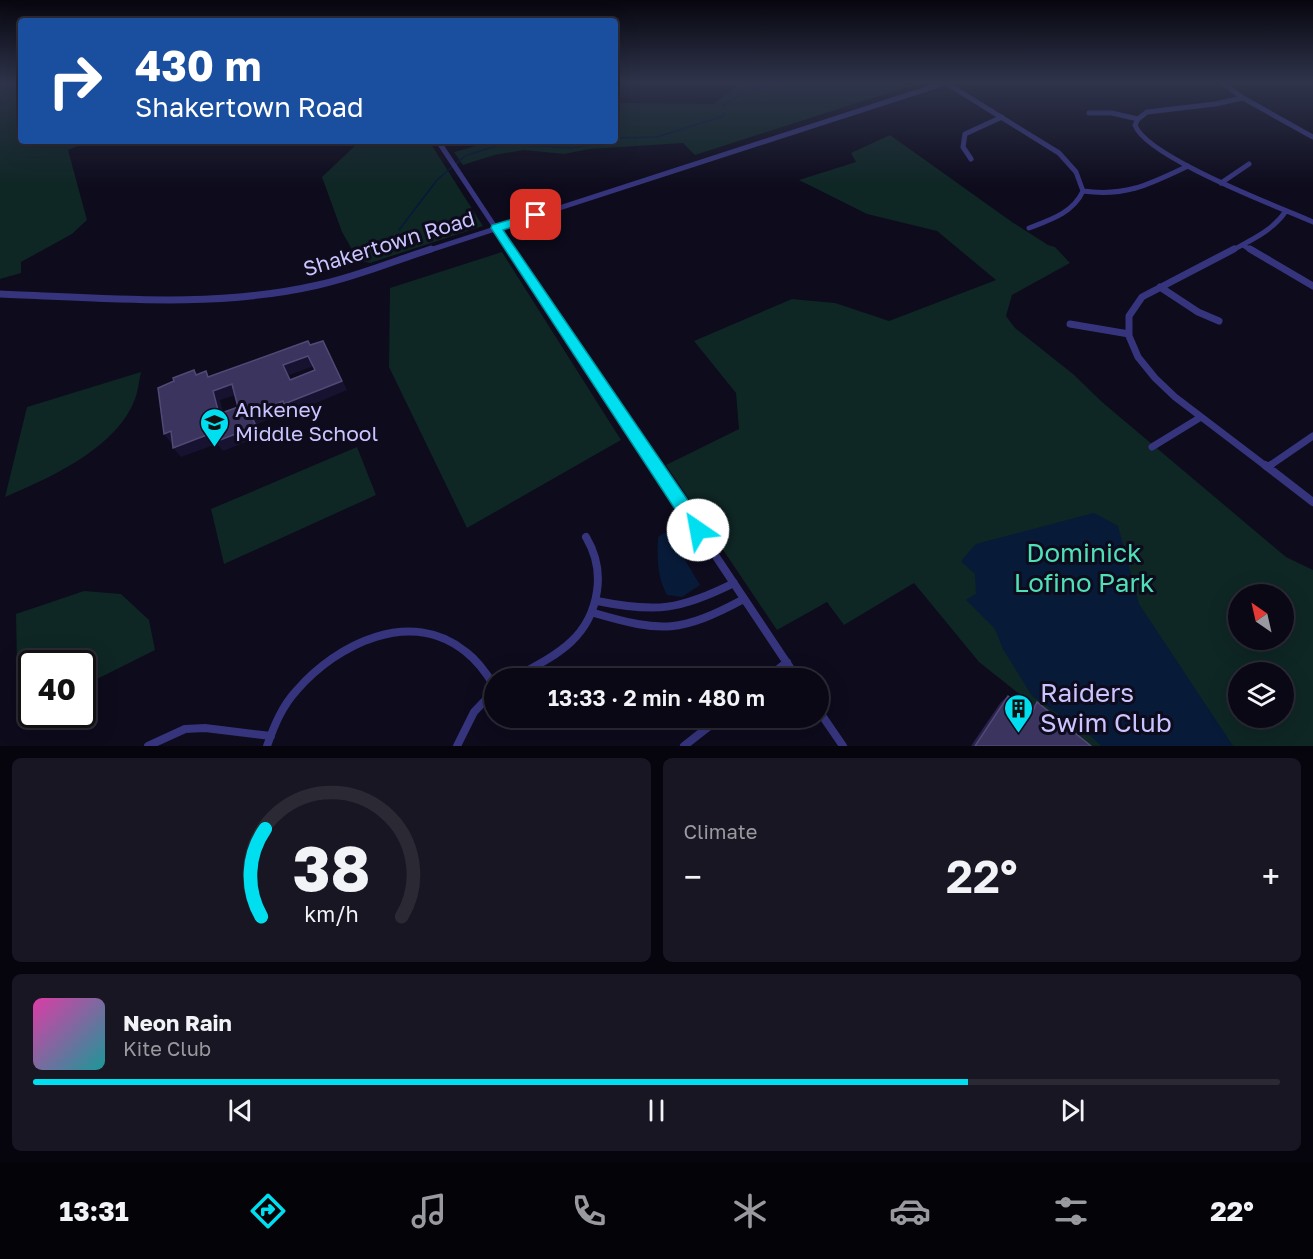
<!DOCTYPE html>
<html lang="en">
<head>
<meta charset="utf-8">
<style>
	:root { --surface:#0a0815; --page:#181622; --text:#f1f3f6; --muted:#999aa0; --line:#2a2934; --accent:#00dff0 }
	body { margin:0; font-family:"Golos Text",sans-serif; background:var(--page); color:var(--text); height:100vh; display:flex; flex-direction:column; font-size:22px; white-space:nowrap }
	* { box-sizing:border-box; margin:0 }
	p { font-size:20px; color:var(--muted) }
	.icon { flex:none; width:33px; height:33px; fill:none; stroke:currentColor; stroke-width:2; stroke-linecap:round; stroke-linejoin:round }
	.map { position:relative; height:746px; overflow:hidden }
	.panel { display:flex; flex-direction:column; gap:12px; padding:12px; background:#06040c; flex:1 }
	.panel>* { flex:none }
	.banner { position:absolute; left:18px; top:18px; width:600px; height:126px; border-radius:6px; box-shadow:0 6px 24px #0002,0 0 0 2px var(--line); background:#1a4fa0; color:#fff; overflow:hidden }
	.needle { width:39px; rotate:326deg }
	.tools { position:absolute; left:1228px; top:584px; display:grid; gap:12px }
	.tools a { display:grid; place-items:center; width:66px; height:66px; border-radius:50%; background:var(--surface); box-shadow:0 6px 24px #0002,0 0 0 2px var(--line); font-size:30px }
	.speed { position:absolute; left:18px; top:650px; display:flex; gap:12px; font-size:30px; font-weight:700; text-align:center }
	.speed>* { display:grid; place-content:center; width:78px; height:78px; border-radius:50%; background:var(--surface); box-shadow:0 6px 24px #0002,0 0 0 2px var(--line); line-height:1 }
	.speed .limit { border:3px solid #111; border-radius:9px; background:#fff; color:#111 }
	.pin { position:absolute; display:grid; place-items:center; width:51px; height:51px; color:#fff; margin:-26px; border-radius:12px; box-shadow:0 3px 9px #0006 }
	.me { position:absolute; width:66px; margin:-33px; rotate:327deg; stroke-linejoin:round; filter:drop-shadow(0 0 4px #0008) }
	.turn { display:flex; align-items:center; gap:21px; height:126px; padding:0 18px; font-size:27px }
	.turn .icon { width:78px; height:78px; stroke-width:2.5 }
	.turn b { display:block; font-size:42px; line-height:51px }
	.big { font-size:45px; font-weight:600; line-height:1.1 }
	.panel .card { flex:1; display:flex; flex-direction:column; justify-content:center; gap:9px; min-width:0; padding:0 21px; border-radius:9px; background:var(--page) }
	.panel .dial { align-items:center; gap:0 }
	.dial svg { height:156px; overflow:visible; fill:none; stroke:var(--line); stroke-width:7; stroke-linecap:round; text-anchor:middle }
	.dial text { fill:var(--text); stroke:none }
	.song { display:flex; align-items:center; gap:18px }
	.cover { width:72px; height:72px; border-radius:9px; background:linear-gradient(135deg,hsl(320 70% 55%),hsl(180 70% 35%)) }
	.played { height:6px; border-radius:3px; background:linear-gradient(90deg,var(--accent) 75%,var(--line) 75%) }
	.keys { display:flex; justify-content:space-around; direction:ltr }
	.heat { display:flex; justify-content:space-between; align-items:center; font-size:33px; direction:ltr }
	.panel .tiles { flex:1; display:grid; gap:12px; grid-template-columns:1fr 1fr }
	.card:last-child { grid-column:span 2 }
	.trip { position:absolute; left:484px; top:668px; width:345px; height:60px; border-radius:30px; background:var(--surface); box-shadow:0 6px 24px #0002,0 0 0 2px var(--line); font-weight:600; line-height:60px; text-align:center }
	.tab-bar { display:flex; height:96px; justify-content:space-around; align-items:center; background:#040308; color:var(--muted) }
	.tab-bar .icon { width:42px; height:42px }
	.tab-bar .selected { color:var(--accent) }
	.tab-bar b { font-size:27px; color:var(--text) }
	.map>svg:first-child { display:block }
	.green { fill:#0e2624; fill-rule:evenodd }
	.water { fill:#071a38 }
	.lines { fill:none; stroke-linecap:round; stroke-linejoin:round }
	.stream { stroke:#071a38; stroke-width:1.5 }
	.minor-far2 { stroke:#35347c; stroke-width:5 }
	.minor-far1 { stroke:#35347c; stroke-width:7 }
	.minor { stroke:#35347c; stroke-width:8 }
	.wall { fill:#29224b }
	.shaded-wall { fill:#171230 }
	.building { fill:#3a345e; stroke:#514a77; stroke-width:1.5; fill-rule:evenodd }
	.route { fill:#00dff0; stroke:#00919c; stroke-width:1.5 }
	.labels { text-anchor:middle; stroke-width:6; stroke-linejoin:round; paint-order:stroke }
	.street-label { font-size:21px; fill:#cac5ff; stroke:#0d0b1c }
	.poi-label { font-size:21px; fill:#cac5ff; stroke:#0d0b1c; text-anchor:start }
	.near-park-label { font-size:26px; fill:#50e0b8; stroke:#0d0b1c }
	.near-poi-label { font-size:26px; fill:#cac5ff; stroke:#0d0b1c; text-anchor:start }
</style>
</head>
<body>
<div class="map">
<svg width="1313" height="746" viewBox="0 0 1313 746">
	<rect width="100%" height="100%" fill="#0d0b1c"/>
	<path class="green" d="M0 83H21V141H90L68 150 87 220 72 234 21 262V273L0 279Z
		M740 83H919L695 155 683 143 589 149 564 154 524 150 494 155 463 165 454 152 494 141H615V103L714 104Z
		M890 135 1012 222 1048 245 1055 247 1070 263 1012 295 1006 316 1015 328 1073 374 1102 402 1286 557 1313 570V746H1085L979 662 914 583 844 625 827 602 777 630 666 465 739 429 736 393 694 341 792 299 835 303 889 321 996 280 937 231 867 214 799 180 856 162 851 153ZM1239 594H1284V639H1239ZM1239 672H1284V717H1239Z
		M360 141H429L483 226 370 263 358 260 342 232 322 177Z
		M502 252 621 440 467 528 389 367 390 288Z
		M141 372C139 381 138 391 135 399 117 448 50 478 5 497L27 407Z
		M357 447 376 495 224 564 211 509Z
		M84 591 121 594 149 620 155 650 83 686 82 663H32L31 712 18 719 16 614Z"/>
	<path class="water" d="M1094 513 1118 526 1139 604 1233 746H1101L1092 737 1032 696 1003 649 995 629 966 600 976 594 975 574 961 561 976 544Z
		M664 533H669L700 585 682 597 667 595C657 577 657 558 658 537Z"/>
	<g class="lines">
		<path class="stream" d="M723 108V105L744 92 772 86 771 83
			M615 138 657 137 724 116V113
			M399 230 437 180 465 156 502 144 573 148 602 141"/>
		<path class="minor-far2" d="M946 83 1059 153 1076 172 1083 191
			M1223 83 1243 98 1313 137
			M1089 113H1112L1138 119
			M1138 119 1135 125C1146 157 1279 207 1313 222
			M1138 119 1147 112 1215 104 1243 98
			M438 141 511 251
			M971 159 963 147 965 134 1002 117
			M1221 183 1249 164
			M1083 191C1126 197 1150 184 1188 166
			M1029 228C1050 220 1073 213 1083 191
			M1243 245 1252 251
			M427 251 945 83
			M1231 251C1253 239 1272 231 1286 211"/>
		<path class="minor-far1" d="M510 249 656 467
			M1234 249 1142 297 1129 316V336L1138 357 1155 378 1175 397 1267 467
			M1250 249 1313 286
			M1160 287 1198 312 1219 321
			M0 294C105 298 214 309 318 285 356 277 394 261 431 249
			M1070 324 1129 334
			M1152 447 1201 417
			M1268 467 1313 436"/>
		<path class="minor" d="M655 465 797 678
			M1265 465 1313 502
			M1268 467 1271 465
			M597 601C656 613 680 610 734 583
			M594 613C663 633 680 633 744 599
			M514 678C554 656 590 640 597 591 600 571 596 554 586 537
			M767 678 787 662
			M819 711 843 746
			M148 746 185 729 205 728 271 736
			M267 746C274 726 282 706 297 690 337 644 411 607 466 652 478 661 487 674 495 687
			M457 746 474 712 495 690
			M684 746 721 717"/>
	</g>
	<path class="wall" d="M1008 696 1027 711 1029 708 1037 702 1091 746H971L1001 702Z"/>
	<path class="shaded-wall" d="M328 351 347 390 290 414 288 411 258 424 262 436 223 451 217 444 181 457 173 448 283 401 342 381Z
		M308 356 314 366 289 375 296 390 290 380 283 365Z
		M232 384 239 394 220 400 226 423 219 414 213 391Z
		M171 431 172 444 164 434Z"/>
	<path class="building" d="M308 341 310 345 323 341 342 381 284 404 283 401 251 415 256 426 215 442 212 433 173 448 171 431 164 434 158 388 174 381 173 378 194 370 196 375 206 371 208 377ZM308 356 315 370 290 380 283 365ZM232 384 238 407 219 414 213 391Z
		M1008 696 1031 715 1037 702 1091 746H975Z"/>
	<linearGradient id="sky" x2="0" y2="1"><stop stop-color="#07060f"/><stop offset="0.44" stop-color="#2f344b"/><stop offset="1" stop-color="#2f344b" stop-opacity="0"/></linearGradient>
	<rect width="1313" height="187" fill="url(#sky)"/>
	<path class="route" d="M536 212 540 213V218L503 230 704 524 706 530 704 535 698 537 692 535 491 228 492 225Z"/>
	<defs>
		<symbol id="school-pin" viewBox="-11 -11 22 30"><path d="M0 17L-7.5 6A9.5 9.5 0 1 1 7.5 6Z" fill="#00dff0" stroke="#0d0b1c"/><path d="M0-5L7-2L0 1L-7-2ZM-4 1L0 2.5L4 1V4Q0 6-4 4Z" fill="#111"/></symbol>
		<symbol id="building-pin" viewBox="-11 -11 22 30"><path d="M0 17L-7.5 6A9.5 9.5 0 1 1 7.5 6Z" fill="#00dff0" stroke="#0d0b1c"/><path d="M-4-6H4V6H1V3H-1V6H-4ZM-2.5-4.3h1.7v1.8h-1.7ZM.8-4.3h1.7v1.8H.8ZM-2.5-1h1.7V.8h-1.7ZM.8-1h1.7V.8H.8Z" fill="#111"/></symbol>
	</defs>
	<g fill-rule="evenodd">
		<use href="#school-pin" x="198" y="406" width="33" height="45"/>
		<use href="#building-pin" x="1002" y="692" width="33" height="45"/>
	</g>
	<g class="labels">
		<g class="street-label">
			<text transform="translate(389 244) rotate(-17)" y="7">Shakertown Road</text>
		</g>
		<g class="poi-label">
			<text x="235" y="417">Ankeney<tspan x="235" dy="24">Middle School</tspan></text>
		</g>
		<g class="near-park-label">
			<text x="1084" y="562">Dominick<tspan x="1084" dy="30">Lofino Park</tspan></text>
		</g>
		<g class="near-poi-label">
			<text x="1040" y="702">Raiders<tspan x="1040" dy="30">Swim Club</tspan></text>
		</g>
	</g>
</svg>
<div class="tools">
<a><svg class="needle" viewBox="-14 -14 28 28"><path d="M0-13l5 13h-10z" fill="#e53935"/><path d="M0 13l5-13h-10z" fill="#999aa0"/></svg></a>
<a><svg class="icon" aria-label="layers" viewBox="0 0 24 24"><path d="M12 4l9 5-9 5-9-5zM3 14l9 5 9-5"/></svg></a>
</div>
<div class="speed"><div class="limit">40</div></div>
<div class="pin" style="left:536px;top:215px;background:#d93025"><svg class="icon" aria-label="arrive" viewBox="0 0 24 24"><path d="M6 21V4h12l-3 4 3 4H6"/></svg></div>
<svg class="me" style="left:698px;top:530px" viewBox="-20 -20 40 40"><circle r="19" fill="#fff"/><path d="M0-13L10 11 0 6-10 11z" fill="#00dff0"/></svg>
<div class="trip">13:33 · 2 min · 480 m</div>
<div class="banner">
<div class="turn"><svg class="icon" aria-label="right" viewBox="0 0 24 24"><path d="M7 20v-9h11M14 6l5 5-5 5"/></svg><div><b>430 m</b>Shakertown Road</div></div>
</div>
</div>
<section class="panel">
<div class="tiles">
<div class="card dial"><svg viewBox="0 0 100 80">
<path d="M14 69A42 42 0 1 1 86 69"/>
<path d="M14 69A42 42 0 0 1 16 24" stroke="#00dff0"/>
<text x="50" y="56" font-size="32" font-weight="700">38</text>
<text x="50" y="72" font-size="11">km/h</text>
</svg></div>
<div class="card"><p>Climate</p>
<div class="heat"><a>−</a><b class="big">22°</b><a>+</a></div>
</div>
<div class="card">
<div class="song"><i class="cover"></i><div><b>Neon Rain</b><p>Kite Club</p></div></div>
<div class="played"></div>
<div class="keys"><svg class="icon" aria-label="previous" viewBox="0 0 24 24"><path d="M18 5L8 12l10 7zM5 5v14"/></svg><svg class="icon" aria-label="pause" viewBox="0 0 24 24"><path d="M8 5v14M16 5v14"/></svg><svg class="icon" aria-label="next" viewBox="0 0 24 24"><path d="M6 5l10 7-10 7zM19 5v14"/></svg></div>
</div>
</div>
</section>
<nav class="tab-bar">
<b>13:31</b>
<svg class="icon selected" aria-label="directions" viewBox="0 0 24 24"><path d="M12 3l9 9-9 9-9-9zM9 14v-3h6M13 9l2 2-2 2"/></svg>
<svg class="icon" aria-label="music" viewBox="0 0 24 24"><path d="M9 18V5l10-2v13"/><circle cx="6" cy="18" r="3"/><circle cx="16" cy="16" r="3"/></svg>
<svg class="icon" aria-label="phone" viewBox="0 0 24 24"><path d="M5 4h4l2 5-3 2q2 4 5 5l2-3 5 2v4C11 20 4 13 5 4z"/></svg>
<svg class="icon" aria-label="climate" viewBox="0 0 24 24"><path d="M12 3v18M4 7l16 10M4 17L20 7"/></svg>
<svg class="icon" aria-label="car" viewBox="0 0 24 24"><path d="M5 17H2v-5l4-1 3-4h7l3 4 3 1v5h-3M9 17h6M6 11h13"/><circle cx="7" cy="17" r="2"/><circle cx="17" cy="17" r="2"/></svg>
<svg class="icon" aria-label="filters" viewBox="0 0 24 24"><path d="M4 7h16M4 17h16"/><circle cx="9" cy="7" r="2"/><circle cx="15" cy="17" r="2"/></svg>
<b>22°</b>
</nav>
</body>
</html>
